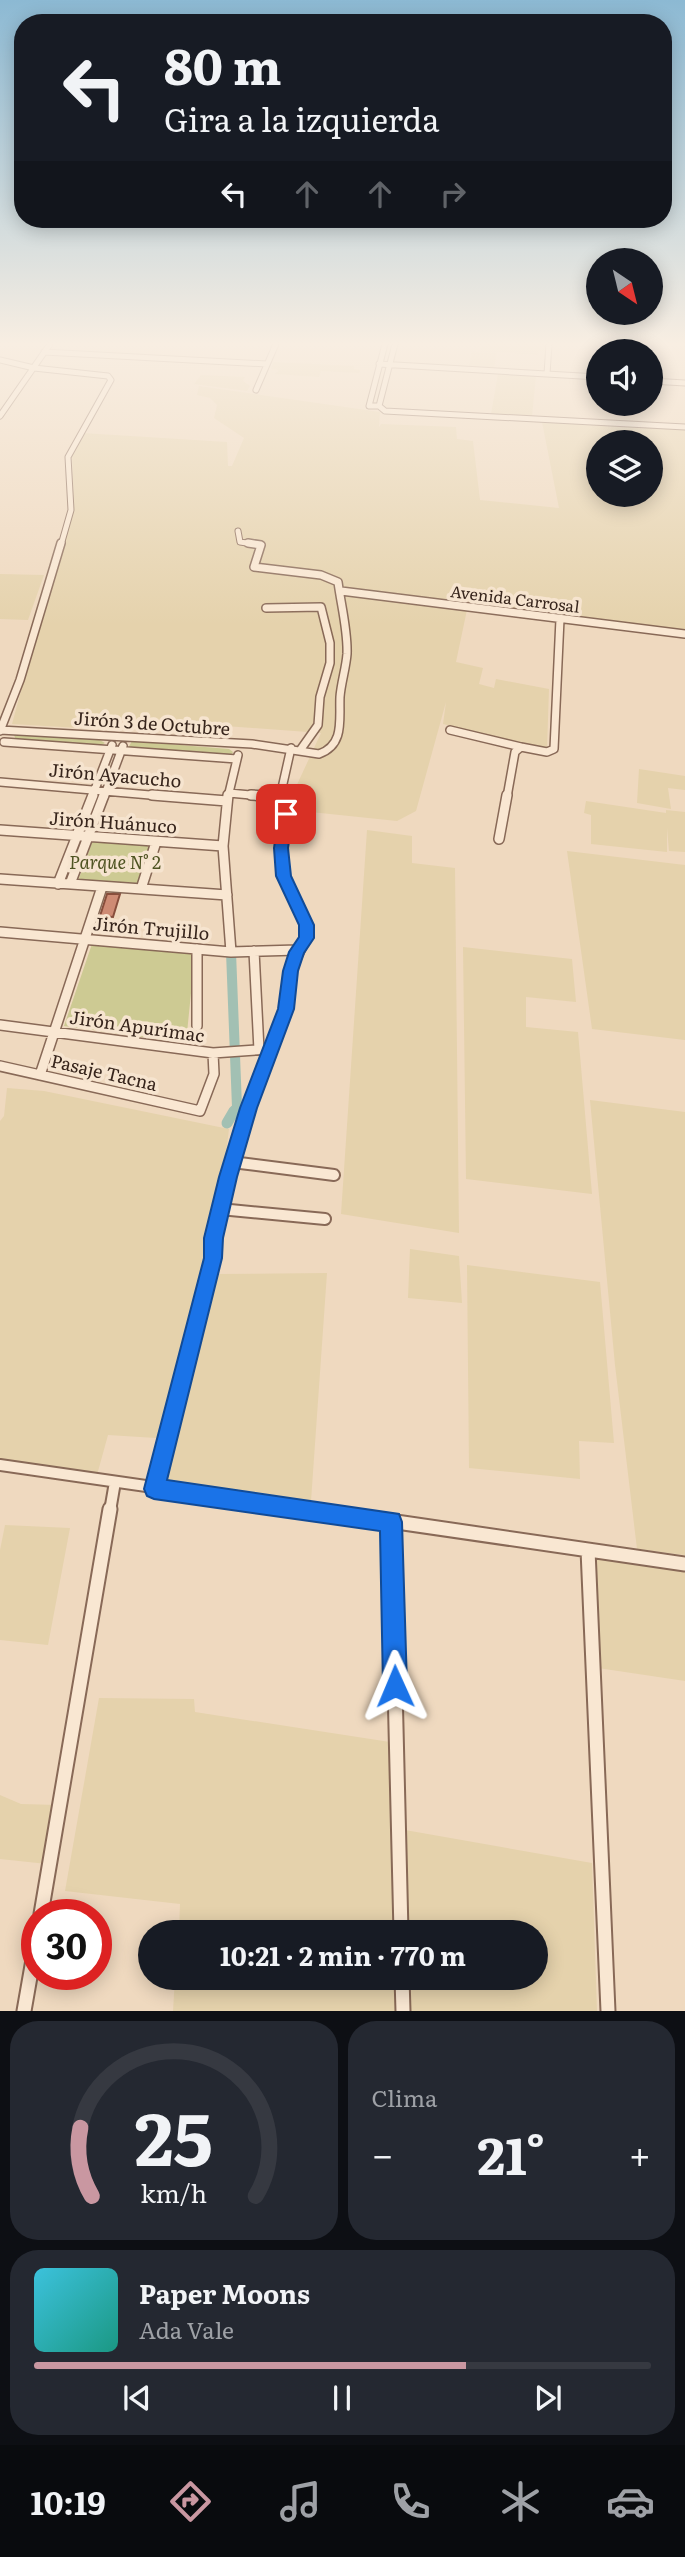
<!DOCTYPE html>
<html lang="es">
<head>
<meta charset="utf-8">
<style>
	:root { --surface:#171b24; --page:#242831; --text:#f1f3f6; --muted:#9ea1a6; --line:#363941; --accent:#c997a1 }
	body { margin:0; font-family:Literata,serif; background:var(--page); color:var(--text); height:100vh; display:flex; flex-direction:column; font-size:26px; white-space:nowrap }
	* { box-sizing:border-box; margin:0 }
	p { font-size:23px; color:var(--muted) }
	.icon { flex:none; width:38px; height:38px; fill:none; stroke:currentColor; stroke-width:2; stroke-linecap:round; stroke-linejoin:round }
	.map { position:relative; height:2011px; overflow:hidden }
	.side { display:flex; flex-direction:column; gap:10px; padding:10px; background:#0d0f14; flex:1 }
	.side>* { flex:none }
	.banner { position:absolute; left:14px; top:14px; width:658px; height:214px; border-radius:28px; box-shadow:0 4px 18px #0003; background:#171b24; color:var(--text); overflow:hidden }
	.needle { width:46px; rotate:145deg }
	.tools { position:absolute; left:586px; top:248px; display:grid; gap:14px }
	.tools a { display:grid; place-items:center; width:77px; height:77px; border-radius:50%; background:var(--surface); box-shadow:0 4px 18px #0003; font-size:35px }
	.speed { position:absolute; left:21px; top:1899px; display:flex; gap:14px; font-size:35px; font-weight:700; text-align:center }
	.speed>* { display:grid; place-content:center; width:91px; height:91px; border-radius:50%; background:var(--surface); box-shadow:0 4px 18px #0003; line-height:1 }
	.speed .limit { border:10px solid #d22; background:#fff; color:#111 }
	.pin { position:absolute; display:grid; place-items:center; width:60px; height:60px; color:#fff; margin:-30px; border-radius:14px; box-shadow:0 4px 10px #0006 }
	.me { position:absolute; width:77px; margin:-38px; rotate:359deg; stroke-linejoin:round; filter:drop-shadow(0 0 5px #0008) }
	.turn { display:flex; align-items:center; gap:24px; height:147px; padding:0 35px; font-size:32px }
	.turn .icon { width:91px; height:91px; stroke-width:2.5 }
	.turn b { display:block; font-size:49px; line-height:60px }
	.lanes { display:flex; align-items:center; height:66px; padding:0 35px; background:#0003; justify-content:center; gap:35px; direction:ltr }
	.lanes .off { opacity:.35 }
	.big { font-size:52px; font-weight:700; line-height:1.1 }
	.side .widget { flex:1; display:flex; flex-direction:column; justify-content:center; gap:10px; min-width:0; padding:0 24px; border-radius:28px; background:var(--page) }
	.side .dial { align-items:center; gap:0 }
	.dial svg { height:182px; overflow:visible; fill:none; stroke:var(--line); stroke-width:7; stroke-linecap:round; text-anchor:middle }
	.dial text { fill:var(--text); stroke:none }
	.song { display:flex; align-items:center; gap:21px }
	.cover { width:84px; height:84px; border-radius:10px; background:linear-gradient(135deg,hsl(190 70% 55%),hsl(170 70% 35%)) }
	.played { height:7px; border-radius:4px; background:linear-gradient(90deg,var(--accent) 70%,var(--line) 70%) }
	.keys { display:flex; justify-content:space-around; direction:ltr }
	.heat { display:flex; justify-content:space-between; align-items:center; font-size:38px; direction:ltr }
	.side .tiles { flex:1; display:grid; gap:10px; grid-template-columns:1fr 1fr }
	.widget:last-child { grid-column:span 2 }
	.trip { position:absolute; left:138px; top:1920px; width:410px; height:70px; border-radius:35px; background:var(--surface); box-shadow:0 4px 18px #0003; font-weight:700; line-height:70px; text-align:center }
	.tab-bar { display:flex; height:112px; justify-content:space-around; align-items:center; background:#090b0e; color:var(--muted) }
	.tab-bar .icon { width:49px; height:49px }
	.tab-bar .on { color:var(--accent) }
	.tab-bar b { font-size:32px; color:var(--text) }
	.map>svg:first-child { display:block }
	.farmland { fill:#e5d2ac; fill-rule:evenodd }
	.green { fill:#cdca93 }
	.lines { fill:none; stroke-linecap:round; stroke-linejoin:round }
	.canal-far1 { stroke:#a2c0b3; stroke-width:10 }
	.canal { stroke:#a2c0b3; stroke-width:11 }
	.building { fill:#ce8b74; stroke:#884e3c; stroke-width:2 }
	.street-far4-casing { stroke:#886957; stroke-width:7 }
	.street-far3-casing { stroke:#886957; stroke-width:10 }
	.street-far2-casing { stroke:#886957; stroke-width:12 }
	.street-far1-casing { stroke:#886957; stroke-width:14 }
	.street-casing { stroke:#886957; stroke-width:17 }
	.street-far4 { stroke:#f9e7d2; stroke-width:5 }
	.street-far3 { stroke:#f9e7d2; stroke-width:7 }
	.street-far2 { stroke:#f9e7d2; stroke-width:9 }
	.street-far1 { stroke:#f9e7d2; stroke-width:10 }
	.street { stroke:#f9e7d2; stroke-width:13 }
	.route { fill:#1a73e8; stroke:#114b97; stroke-width:2 }
	.labels { text-anchor:middle; stroke-width:7; stroke-linejoin:round; paint-order:stroke }
	.far-street-label { font-size:16px; fill:#37251c; stroke:#f6e4cf }
	.street-label { font-size:18px; fill:#37251c; stroke:#f6e4cf }
	.park-label { font-size:18px; font-style:italic; fill:#4f5422; stroke:#f6e4cf }
</style>
</head>
<body>
<div class="map">
<svg width="685" height="2011" viewBox="0 0 685 2011">
	<rect width="100%" height="100%" fill="#efd9bf"/>
	<path class="farmland" d="M472 344H545V352L539 351 537 355 497 352 494 368 469 367 472 351 480 352 482 345Z
		M273 362 354 366V369L360 370 359 373 321 371 319 377 275 374 279 370 271 369Z
		M498 374 536 376 532 416 491 414Z
		M201 375 245 377 243 381 250 386 247 391 194 384Z
		M199 386 380 412 379 427 381 424 456 427 457 439 473 441 480 500 559 508 542 422 685 428V632L468 605 456 662 483 668 479 684 494 688 496 679 549 689 547 749 443 724 446 702 416 811 397 821 282 809 286 791H294L321 733 143 720H120L119 729 113 730 12 724 46 598 74 507 72 454 82 433 227 442 228 466H232L244 438 214 418 217 405 210 398 197 395ZM598 443H651V495H598Z
		M0 574 44 575 28 620 0 619Z
		M639 769 685 776V790L668 788 671 809 637 803Z
		M586 801 666 813V810L685 812V852L669 851 667 828V852L591 844V815L584 813Z
		M367 830 412 836V863L455 868 459 1233 341 1214Z
		M567 851 685 865V1040L592 1029Z
		M463 947 572 959 576 1002 526 997V1027L578 1032 592 1194 466 1179Z
		M7 1088 44 1091 229 1129 225 1162 209 1234 207 1266 158 1436 156 1438 108 1435 97 1475 0 1461V1121L4 1116Z
		M590 1100 685 1112V1555L637 1549 615 1365Z
		M410 1249 459 1256 462 1303 408 1298Z
		M467 1265 600 1282 614 1443 579 1441 580 1479 469 1468Z
		M327 1273 311 1501 168 1483 165 1479 216 1274Z
		M5 1525 70 1528 48 1645 0 1640V1550Z
		M602 1557 685 1568V1681L598 1668 592 1562Z
		M99 1698 194 1699 195 1712 390 1742 394 1932H179L180 1904 65 1891Z
		M0 1795 21 1804 58 1805 47 1864 0 1859Z
		M405 1830 592 1863 597 2011H410L409 1978H536V1932H408Z
		M175 1978H396V2011H173Z"/>
	<path class="green" d="M18 733 96 738 105 743 99 746 16 740 14 735Z
		M132 741 229 749 233 752 231 756 128 748Z
		M93 840 152 844 139 886 78 881Z
		M92 944 195 953 186 1043 64 1026Z"/>
	<g class="lines">
		<path class="canal-far1" d="M231 952 237 1107 233 1113"/>
		<path class="canal" d="M227 1123 234 1111"/>
	</g>
	<path class="building" d="M107 894H120L113 917 100 916Z"/>
	<g class="lines">
		<defs>
			<path id="street-far4" d="M385 344 369 406H379L385 411 685 427
				M44 352 267 364
				M0 360 34 368 108 376 111 380 68 457 71 510 61 545
				M379 364 598 377
				M547 374 549 344
				M651 381 685 383
				M256 390 276 344
				M379 406 395 344
				M0 416 50 344
				M238 531 240 542 260 545"/>
			<path id="street-far3" d="M341 591 685 634
				M266 608 321 607 330 643V663L320 697 318 725 301 749
				M0 730 252 744 319 754C345 745 339 719 340 697 341 683 346 668 347 654 348 631 341 605 338 582L321 575 254 567 261 545 248 543
				M450 730 521 747
				M0 731 20 680 61 543
				M4 742 237 759
				M0 782 173 797
				M229 793 273 797
				M92 797 112 745
				M104 797 123 746
				M228 797 238 755
				M280 797 291 748
				M507 797 515 752 521 747 547 752 554 749 560 619"/>
			<path id="street-far2" d="M152 795 227 801
				M228 795 223 846 231 952
				M251 795 279 797
				M276 812 280 795
				M0 830 223 846
				M499 839 507 795
				M0 879 227 895
				M58 884 93 795
				M70 884 104 795
				M141 889 156 842
				M0 932 231 952 298 950
				M197 949V1026
				M254 951 259 1050
				M0 1025 213 1053 269 1049
				M0 1066 200 1111 214 1074 213 1053
				M40 1075 102 887
				M248 1113 286 1008 290 971 306 938V925L284 876 281 848 286 814"/>
			<path id="street-far1" d="M232 1162 334 1175
				M220 1209 325 1219
				M0 1465 319 1511
				M154 1489 213 1258C213 1209 234 1158 248 1111
				M110 1511 115 1482"/>
			<path id="street" d="M307 1509 685 1564
				M391 1522 401 1932
				M588 1550 608 2011
				M41 1914 110 1509
				M402 1978 403 2011
				M24 2011 37 1937"/>
		</defs>
		<use href="#street-far4" class="street-far4-casing"/>
		<use href="#street-far3" class="street-far3-casing"/>
		<use href="#street-far2" class="street-far2-casing"/>
		<use href="#street-far1" class="street-far1-casing"/>
		<use href="#street" class="street-casing"/>
		<use href="#street-far4" class="street-far4"/>
		<use href="#street-far3" class="street-far3"/>
		<use href="#street-far2" class="street-far2"/>
		<use href="#street-far1" class="street-far1"/>
		<use href="#street" class="street"/>
	</g>
	<linearGradient id="sky" x2="0" y2="1"><stop stop-color="#8cb9d3"/><stop offset="0.55" stop-color="#f8eee2"/><stop offset="1" stop-color="#f8eee2" stop-opacity="0"/></linearGradient>
	<rect width="685" height="625" fill="url(#sky)"/>
	<path class="route" d="M286 809 293 814 288 848 291 876 314 925V938L304 953 298 971 294 1009 257 1108 237 1177 223 1238 222 1258 167 1480 399 1514 402 1522 407 1686 403 1694 395 1698 387 1694 383 1686 380 1531 154 1499 147 1496 144 1489 204 1258V1238L219 1177 240 1108 278 1009 283 971 289 952 299 937V925L276 876 274 848 279 814Z"/>
	<g class="labels">
		<g class="far-street-label">
			<text transform="translate(515 599) rotate(7)" y="6">Avenida Carrosal</text>
		</g>
		<g class="street-label">
			<text transform="translate(152 724) rotate(4)" y="6">Jirón 3 de Octubre</text>
			<text transform="translate(115 776) rotate(5)" y="6">Jirón Ayacucho</text>
			<text transform="translate(113 823) rotate(4)" y="6">Jirón Huánuco</text>
			<text transform="translate(151 929) rotate(5)" y="6">Jirón Trujillo</text>
			<text transform="translate(137 1027) rotate(8)" y="6">Jirón Apurímac</text>
			<text transform="translate(104 1073) rotate(13)" y="6">Pasaje Tacna</text>
		</g>
		<g class="park-label">
			<text x="115" y="869">Parque N° 2</text>
		</g>
	</g>
</svg>
<div class="tools">
<a><svg class="needle" viewBox="-14 -14 28 28"><path d="M0-13l5 13h-10z" fill="#e53935"/><path d="M0 13l5-13h-10z" fill="#9ea1a6"/></svg></a>
<a><svg class="icon" aria-label="sound" viewBox="0 0 24 24"><path d="M4 9h4l5-4v14l-5-4H4zM17 9q2 3 0 6"/></svg></a>
<a><svg class="icon" aria-label="layers" viewBox="0 0 24 24"><path d="M12 4l9 5-9 5-9-5zM3 14l9 5 9-5"/></svg></a>
</div>
<div class="speed"><div class="limit">30</div></div>
<div class="pin" style="left:286px;top:814px;background:#d93025"><svg class="icon" aria-label="arrive" viewBox="0 0 24 24"><path d="M6 21V4h12l-3 4 3 4H6"/></svg></div>
<svg class="me" style="left:395px;top:1686px" viewBox="-20 -20 40 40"><path d="M0-17L14 15 0 8-14 15z" fill="#1a73e8" stroke="#fff" stroke-width="4"/></svg>
<div class="trip">10:21 · 2 min · 770 m</div>
<div class="banner">
<div class="turn"><svg class="icon" aria-label="left" viewBox="0 0 24 24"><path d="M17 20v-9H6M10 6l-5 5 5 5"/></svg><div><b>80 m</b>Gira a la izquierda</div></div>
<div class="lanes"><svg class="icon" aria-label="left" viewBox="0 0 24 24"><path d="M17 20v-9H6M10 6l-5 5 5 5"/></svg><svg class="icon off" aria-label="ahead" viewBox="0 0 24 24"><path d="M12 20V5M6 11l6-6 6 6"/></svg><svg class="icon off" aria-label="ahead" viewBox="0 0 24 24"><path d="M12 20V5M6 11l6-6 6 6"/></svg><svg class="icon off" aria-label="right" viewBox="0 0 24 24"><path d="M7 20v-9h11M14 6l5 5-5 5"/></svg></div>
</div>
</div>
<section class="side">
<div class="tiles">
<div class="widget dial"><svg viewBox="0 0 100 80">
<path d="M14 69A42 42 0 1 1 86 69"/>
<path d="M14 69A42 42 0 0 1 9 39" stroke="#c997a1"/>
<text x="50" y="56" font-size="32" font-weight="700">25</text>
<text x="50" y="72" font-size="11">km/h</text>
</svg></div>
<div class="widget"><p>Clima</p>
<div class="heat"><a>−</a><b class="big">21°</b><a>+</a></div>
</div>
<div class="widget">
<div class="song"><i class="cover"></i><div><b>Paper Moons</b><p>Ada Vale</p></div></div>
<div class="played"></div>
<div class="keys"><svg class="icon" aria-label="previous" viewBox="0 0 24 24"><path d="M18 5L8 12l10 7zM5 5v14"/></svg><svg class="icon" aria-label="pause" viewBox="0 0 24 24"><path d="M8 5v14M16 5v14"/></svg><svg class="icon" aria-label="next" viewBox="0 0 24 24"><path d="M6 5l10 7-10 7zM19 5v14"/></svg></div>
</div>
</div>
</section>
<nav class="tab-bar">
<b>10:19</b>
<svg class="icon on" aria-label="directions" viewBox="0 0 24 24"><path d="M12 3l9 9-9 9-9-9zM9 14v-3h6M13 9l2 2-2 2"/></svg>
<svg class="icon" aria-label="music" viewBox="0 0 24 24"><path d="M9 18V5l10-2v13"/><circle cx="6" cy="18" r="3"/><circle cx="16" cy="16" r="3"/></svg>
<svg class="icon" aria-label="phone" viewBox="0 0 24 24"><path d="M5 4h4l2 5-3 2q2 4 5 5l2-3 5 2v4C11 20 4 13 5 4z"/></svg>
<svg class="icon" aria-label="climate" viewBox="0 0 24 24"><path d="M12 3v18M4 7l16 10M4 17L20 7"/></svg>
<svg class="icon" aria-label="car" viewBox="0 0 24 24"><path d="M5 17H2v-5l4-1 3-4h7l3 4 3 1v5h-3M9 17h6M6 11h13"/><circle cx="7" cy="17" r="2"/><circle cx="17" cy="17" r="2"/></svg>
</nav>
</body>
</html>
